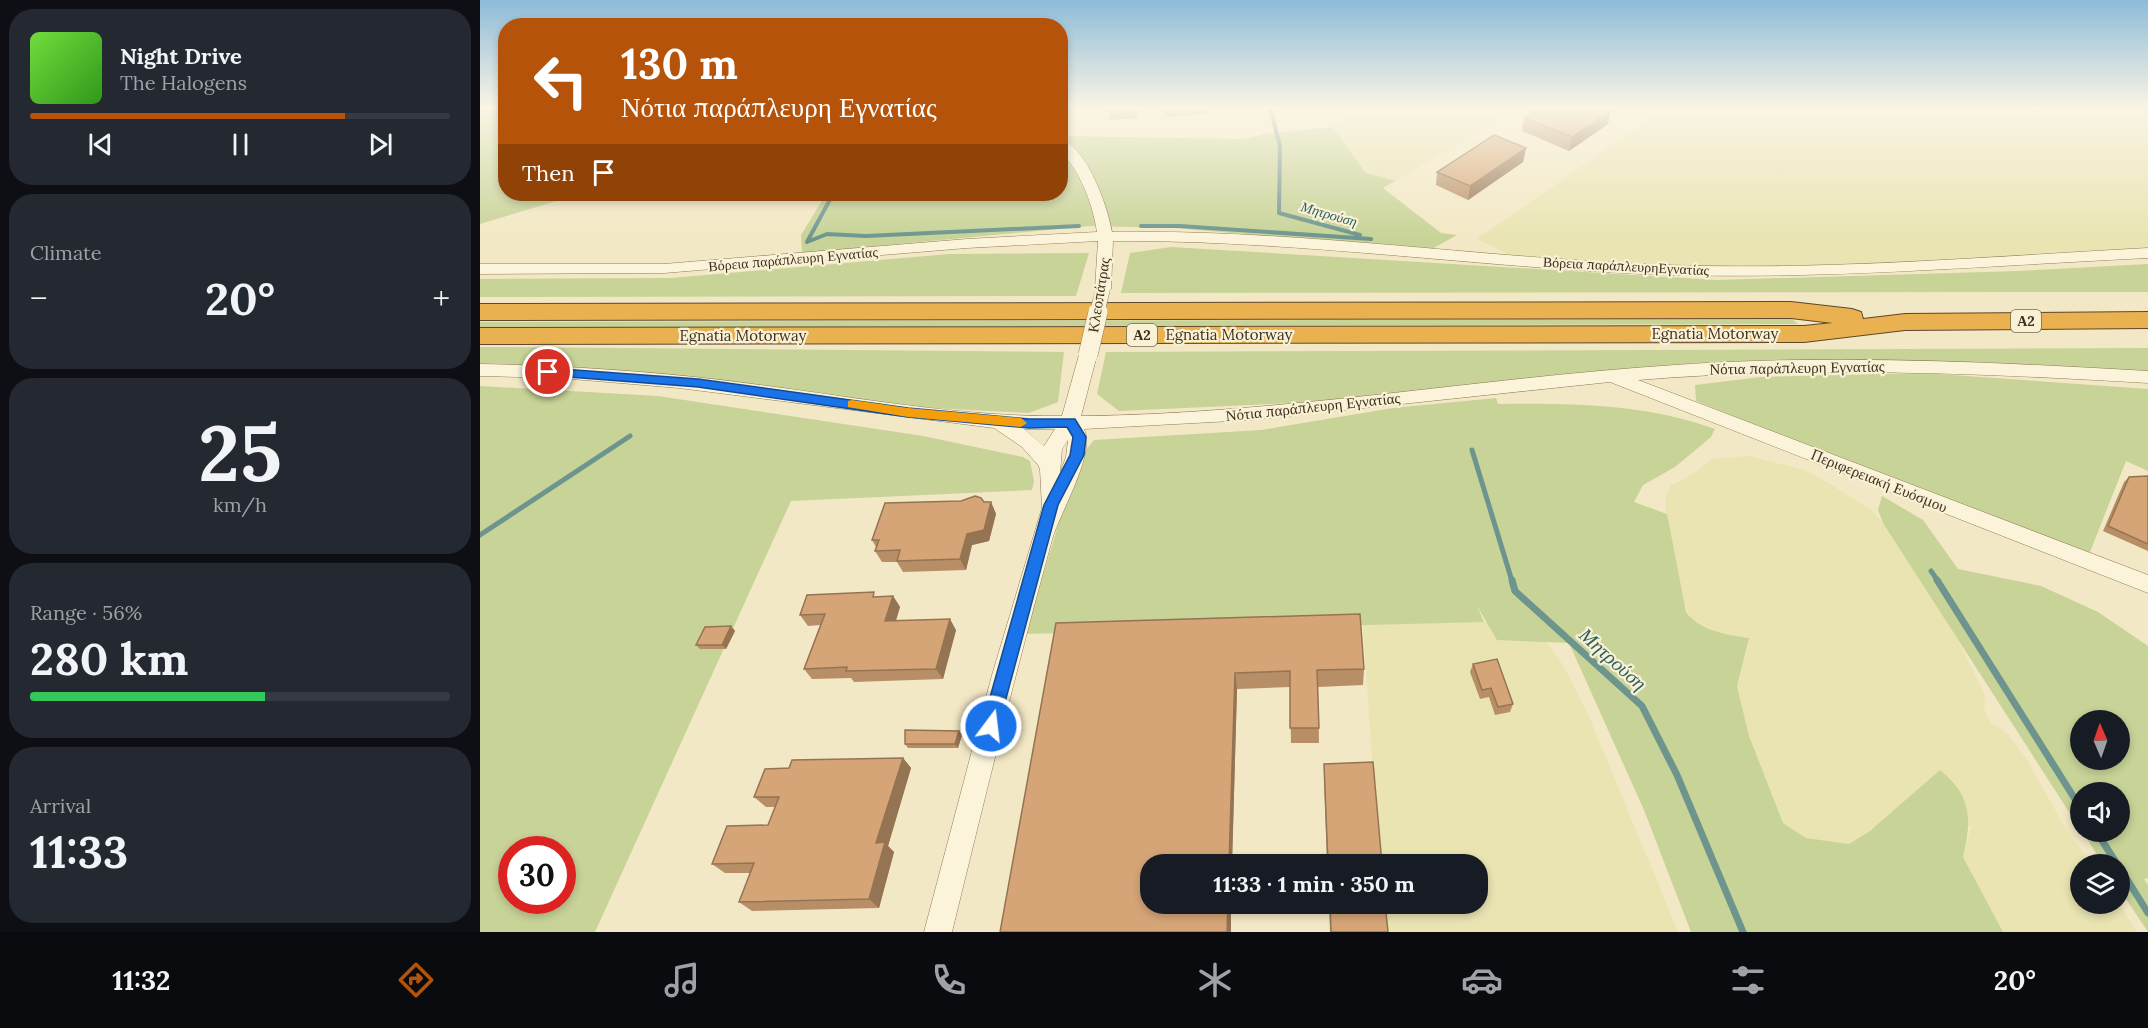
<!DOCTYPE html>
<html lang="en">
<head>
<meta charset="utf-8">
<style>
	:root { --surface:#171b24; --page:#242831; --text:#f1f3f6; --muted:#9ea1a6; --line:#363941; --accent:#b45309 }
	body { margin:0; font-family:Lora,serif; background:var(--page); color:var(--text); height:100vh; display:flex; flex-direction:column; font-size:22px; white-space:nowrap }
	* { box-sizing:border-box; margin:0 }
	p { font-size:20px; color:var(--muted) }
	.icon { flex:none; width:33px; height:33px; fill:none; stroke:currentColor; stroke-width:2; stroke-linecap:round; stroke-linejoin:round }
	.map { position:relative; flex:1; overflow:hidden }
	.side { display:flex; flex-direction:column; gap:9px; padding:9px; background:#0d0f14; width:480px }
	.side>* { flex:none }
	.hud { position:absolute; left:18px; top:18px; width:570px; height:183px; border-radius:24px; box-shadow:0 3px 9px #0003; background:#b45309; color:#fff; overflow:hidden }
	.needle { width:39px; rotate:358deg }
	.fabs { position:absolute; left:1590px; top:710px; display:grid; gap:12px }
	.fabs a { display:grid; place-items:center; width:60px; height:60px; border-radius:50%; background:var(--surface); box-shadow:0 3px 9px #0003; font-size:30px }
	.speed { position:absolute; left:18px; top:836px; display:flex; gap:12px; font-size:30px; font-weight:700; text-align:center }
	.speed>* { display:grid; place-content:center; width:78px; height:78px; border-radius:50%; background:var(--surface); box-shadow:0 3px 9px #0003; line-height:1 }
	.speed .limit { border:9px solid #d22; background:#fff; color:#111 }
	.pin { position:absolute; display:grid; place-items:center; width:51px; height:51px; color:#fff; margin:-26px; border:3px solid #fff; border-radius:50%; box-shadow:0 2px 6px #0007 }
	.me { position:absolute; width:66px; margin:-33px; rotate:15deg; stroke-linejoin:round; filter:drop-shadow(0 0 4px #0008) }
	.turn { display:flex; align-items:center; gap:21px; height:126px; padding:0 24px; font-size:27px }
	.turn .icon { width:78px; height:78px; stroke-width:2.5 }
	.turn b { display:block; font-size:42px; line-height:51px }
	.then { display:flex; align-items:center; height:57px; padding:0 24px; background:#0003; gap:12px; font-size:22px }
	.big { font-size:45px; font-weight:700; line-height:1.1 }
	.side .tile { flex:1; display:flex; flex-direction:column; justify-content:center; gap:9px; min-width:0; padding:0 21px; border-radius:24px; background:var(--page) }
	.side .dial { align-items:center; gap:0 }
	.dial b { font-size:78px; line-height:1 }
	.song { display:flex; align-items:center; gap:18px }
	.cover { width:72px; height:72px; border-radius:9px; background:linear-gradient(135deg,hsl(100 70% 55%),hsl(110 70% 35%)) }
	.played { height:6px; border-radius:3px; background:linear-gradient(90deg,var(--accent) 75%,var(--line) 75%) }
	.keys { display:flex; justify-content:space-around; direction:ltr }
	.heat { display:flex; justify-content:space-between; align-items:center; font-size:33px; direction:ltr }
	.charge { height:9px; border-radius:4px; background:linear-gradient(90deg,#34c759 56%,var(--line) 0) }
	.trip { position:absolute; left:660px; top:854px; width:348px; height:60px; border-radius:24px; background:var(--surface); box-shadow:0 3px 9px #0003; font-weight:700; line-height:60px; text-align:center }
	.tab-bar { display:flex; height:96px; justify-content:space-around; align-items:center; background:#090b0e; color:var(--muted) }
	.tab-bar .icon { width:42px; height:42px }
	.tab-bar .on { color:var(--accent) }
	.tab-bar b { font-size:27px; color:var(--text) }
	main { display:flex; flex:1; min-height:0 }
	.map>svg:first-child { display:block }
	.farmland { fill:#e9e4b2 }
	.green { fill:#c7d397; fill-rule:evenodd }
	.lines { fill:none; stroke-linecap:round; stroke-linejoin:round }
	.stream-far2 { stroke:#6d958e; stroke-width:4 }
	.stream-far1 { stroke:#6d958e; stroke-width:5 }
	.stream { stroke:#6d958e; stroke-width:7 }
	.minor-casing { stroke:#907a59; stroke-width:1 }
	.highway-casing { stroke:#5e472d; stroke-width:2 }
	.minor { fill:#fcf4da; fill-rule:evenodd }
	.highway { fill:#e9b14f; fill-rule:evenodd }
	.minor-bridge-far1-casing { stroke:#907a59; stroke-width:15; stroke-linecap:butt }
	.minor-bridge-casing { stroke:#907a59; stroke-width:20; stroke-linecap:butt }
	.minor-bridge-far1 { stroke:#fcf4da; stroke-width:14 }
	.minor-bridge { stroke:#fcf4da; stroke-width:19 }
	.wall { fill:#b78e66 }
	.shaded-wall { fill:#957453 }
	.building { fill:#d5a577; stroke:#957453; stroke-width:1.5 }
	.route { fill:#1a73e8; stroke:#114b97; stroke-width:1.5 }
	.slow { fill:#f59e0b }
	.labels { text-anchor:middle; stroke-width:4.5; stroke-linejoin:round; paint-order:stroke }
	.far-water-label { font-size:14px; font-style:italic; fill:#2c6060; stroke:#f9f1d6 }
	.far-street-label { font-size:14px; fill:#3f301e; stroke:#f9f1d6 }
	.shield { fill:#f9f1d6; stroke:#776a55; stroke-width:1.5 }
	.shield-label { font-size:14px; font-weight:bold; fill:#3f301e }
	.street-label { font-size:15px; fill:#3f301e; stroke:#f9f1d6 }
	.near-water-label { font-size:20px; font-style:italic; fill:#2c6060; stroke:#f9f1d6 }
</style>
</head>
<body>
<main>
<section class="side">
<div class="tile">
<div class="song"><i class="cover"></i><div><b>Night Drive</b><p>The Halogens</p></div></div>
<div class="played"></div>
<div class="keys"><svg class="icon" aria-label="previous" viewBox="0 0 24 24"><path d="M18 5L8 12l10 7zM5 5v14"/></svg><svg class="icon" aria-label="pause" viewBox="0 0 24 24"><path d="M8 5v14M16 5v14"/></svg><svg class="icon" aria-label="next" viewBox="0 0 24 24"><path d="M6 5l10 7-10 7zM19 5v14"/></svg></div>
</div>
<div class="tile"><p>Climate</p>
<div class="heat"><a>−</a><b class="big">20°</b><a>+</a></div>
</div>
<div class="tile dial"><b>25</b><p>km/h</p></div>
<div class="tile"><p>Range · 56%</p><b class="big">280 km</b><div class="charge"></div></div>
<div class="tile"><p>Arrival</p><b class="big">11:33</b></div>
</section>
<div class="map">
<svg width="1668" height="932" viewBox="0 0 1668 932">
	<rect width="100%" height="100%" fill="#f3e8c5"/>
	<path class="farmland" d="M888 108H1041L915 181 886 173 852 127Z
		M1168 108H1668V255L1269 267 1045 262 997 239 1180 112Z
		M1269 456 1321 469 1342 479 1391 510 1403 523 1470 624 1505 695 1504 708 1510 722 1527 733 1546 758 1587 831 1612 864H1600V903H1638L1657 932H1523L1483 857 1491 826 1390 831 1369 844 1326 838 1303 823 1269 736 1257 686 1269 638 1240 634 1211 619 1205 606 1189 535 1185 501 1190 486 1213 474 1232 459Z
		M1030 621 1065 640 1083 665 1108 714 1198 932H904L902 903H998V864H899L883 625Z"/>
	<path class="green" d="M0 108H25L26 194H100L0 224Z
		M852 127 886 173 915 181 903 188 961 233 977 235 950 250 694 228 610 226 322 253 321 235 346 194H580L581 136 764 139 784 134Z
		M691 247 1237 280 1538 271 1668 264V292L641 293 650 253Z
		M609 253 596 296 0 297V279L191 278 469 254Z
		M1312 319 1318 324 0 328V322Z
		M0 347H31L584 352 578 402 549 413 415 406 0 368Z
		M1668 348V381L1319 360 1141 372 835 402 639 411 617 394 626 352Z
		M1444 373 1668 389V471L1646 461 1608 557 1216 401 1215 385 1281 377Z
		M0 386 178 396 443 436 543 457 550 461 554 481 552 490 311 501 115 932H0ZM32 849H82V900H32Z
		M1016 398 1018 404C1090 403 1167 404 1235 429L1231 437 1195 467 1163 485 1154 502 1187 514 1206 612C1220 631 1247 635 1269 638L1257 686 1269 736 1303 823 1326 838 1369 844 1390 831 1460 770C1492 796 1492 820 1483 857L1523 932H1211L1164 810 1089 643 1017 640 997 606 1004 622 545 634 598 460 614 440 781 430 913 408Z
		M1402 496 1443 520 1478 569 1561 586 1618 612 1668 646V878L1664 879 1668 885V932L1640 890V864H1623L1602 831H1640V792H1600V829L1403 523 1398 510ZM1600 720H1640V759H1600Z"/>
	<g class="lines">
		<path class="stream-far2" d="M790 108 800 146 799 213 880 235
			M661 226H700L891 239
			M327 242 347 234 386 236 599 226
			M327 242 353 194"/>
		<path class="stream-far1" d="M992 450 1032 581
			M0 535 150 436
			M1451 571 1458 581"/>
		<path class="stream" d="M1032 580 1035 591 1162 706 1197 775 1263 932
			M1457 580 1600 807
			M1616 831 1637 864
			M1640 868 1668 913"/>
		<defs>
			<path id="minor" d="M580 139C607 147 628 207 632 232 809 229 985 256 1163 264 1331 272 1500 257 1668 248V258C1500 266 1331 281 1163 274 993 266 824 242 654 241H633L631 289 623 294 615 289 618 241 487 248 184 273 0 274V264H184L487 239 617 232C614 213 608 194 599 177 592 162 580 155 580 139Z
				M608 349 617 355 601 416C800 414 997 378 1195 365 1353 354 1511 362 1668 371V383C1498 373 1328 366 1158 380L1668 575V593L1130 382 770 420 604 429C616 454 580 512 572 540 536 670 504 801 472 932H444L512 675 562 508 560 469 558 465 542 447 514 428 199 388 80 378 0 376V364C94 366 187 372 280 385 381 398 480 417 582 416L599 355ZM544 429H575L564 446ZM588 440 586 457 580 473 582 449Z"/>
			<path id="highway" d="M1311 302 1372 309 1381 312 1383 319 1425 314 1668 312V328L1425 330 1324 342 0 344V328L1324 326 1353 323 1311 318 0 320V304Z"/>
		</defs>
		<use href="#minor" class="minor-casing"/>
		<use href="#highway" class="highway-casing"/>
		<use href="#minor" class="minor"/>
		<use href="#highway" class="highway"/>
		<defs>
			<path id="minor-bridge-far1" d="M617 313 623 289"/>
			<path id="minor-bridge" d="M608 355 618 312"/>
		</defs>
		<use href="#minor-bridge-far1" class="minor-bridge-far1-casing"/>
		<use href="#minor-bridge" class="minor-bridge-casing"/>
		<use href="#minor-bridge-far1" class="minor-bridge-far1"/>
		<use href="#minor-bridge" class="minor-bridge"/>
	</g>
	<path class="wall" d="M628 108H657V118L630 120Z
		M684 108H727V114L685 117Z
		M1044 118 1128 124 1089 151 1042 131Z
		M1046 148 1043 162 988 200 956 185 957 172Z
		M1668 476V551L1623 531 1644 482 1649 477Z
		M481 501 511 502 516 514 509 541 492 545 486 570 423 572 417 562H402L395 551 396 547 392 540Z
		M413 596 420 607 416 621 476 630 463 679 374 682 371 678 332 679 324 669 340 625 328 626 320 615 397 597Z
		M880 614 884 669 883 685 838 687 839 743H811L810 687 757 689 752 864H670V903H751V932H520L576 623Z
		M251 626 255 631 246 649H220L216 645Z
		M993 664 1033 704 1030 712 1015 715 1009 697 1000 699 990 672Z
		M479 731 482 735 478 748H428L425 744Z
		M423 758 431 768 408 846 414 852 399 908 272 911 259 902 270 873H245L232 864 288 825 295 807H286L274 797 309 768Z
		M844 764 902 864H847L844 779Z
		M849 903H905L908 932H850Z"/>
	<path class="shaded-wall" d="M1131 111 1128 124 1089 151 1092 137Z
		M1046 148 1043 162 988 200 990 186Z
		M511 502 516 514 509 541 492 545 486 570 480 559 487 534Z
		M413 596 420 607 412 632 405 621Z
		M470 619 476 630 463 679 456 669Z
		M251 626 255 631 246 649 242 645Z
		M755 673 757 689 752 864H749Z
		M479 731 482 735 478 748 475 744Z
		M423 758 431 768 408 846 414 852 399 908 389 899 396 843Z
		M748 903H751V932H747Z"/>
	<path class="building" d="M1061 108H1123L1131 111 1092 137 1044 118Z
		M1014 135 1046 148 990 186 957 172Z
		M1668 476V544L1628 526 1649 477Z
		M495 496 501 498 504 502H511L504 530 487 534 480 559 417 561 420 550 395 551 399 540H392L405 503 481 501Z
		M394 592 393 597 413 596 405 621 470 619 456 669 366 671 367 667 324 669 345 614 320 615 327 595Z
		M880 614 884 669 837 670 839 728H810V671L755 673 749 864H670V903H748L747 932H520L576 623Z
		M251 626 242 645H216L225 627Z
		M1017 659 1033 704 1018 707 1011 688 1002 690 993 664Z
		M425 730 479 731 475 744H425Z
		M423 758 396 843 405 842 389 899 259 902 274 863 232 864 247 826 288 825 299 797H274L285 769 309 768 312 760Z
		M893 762 902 864H848L844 764Z
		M850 903H905L908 932H851Z"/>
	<linearGradient id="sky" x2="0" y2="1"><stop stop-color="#8ebbd8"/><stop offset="0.45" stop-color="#faf5e5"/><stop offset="1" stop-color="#faf5e5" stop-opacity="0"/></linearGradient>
	<rect width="1668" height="239" fill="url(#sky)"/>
	<path class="route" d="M68 368 218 379 428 408 549 419H595L606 437 604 455 578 505 517 732 511 734 505 732 502 726 564 505 590 455 593 437 587 427 549 428 428 417 218 387 63 375 62 372Z"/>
	<path class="slow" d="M372 400 428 408 541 418 547 423 541 427 428 417 368 407V401Z"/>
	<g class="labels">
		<g class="far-water-label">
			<text transform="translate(849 214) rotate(16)" y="5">Μητρούση</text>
		</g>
		<g class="far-street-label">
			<text transform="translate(313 259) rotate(-5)" y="5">Βόρεια παράπλευρη Εγνατίας</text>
			<text transform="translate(1146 266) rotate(3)" y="5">Βόρεια παράπλευρηΕγνατίας</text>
		</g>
		<g class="shield">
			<rect x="1531" y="310" width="30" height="22" rx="4.5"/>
			<rect x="647" y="324" width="30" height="22" rx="4.5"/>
		</g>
		<g class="shield-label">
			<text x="1546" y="326">Α2</text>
			<text x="662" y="340">Α2</text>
		</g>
		<g class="street-label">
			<text transform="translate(619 295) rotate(-81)" y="5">Κλεοπάτρας</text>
			<text x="1235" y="339">Egnatia Motorway</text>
			<text x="749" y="340">Egnatia Motorway</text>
			<text x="263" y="341">Egnatia Motorway</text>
			<text transform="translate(1317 368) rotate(-1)" y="5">Νότια παράπλευρη Εγνατίας</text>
			<text transform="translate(833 407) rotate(-6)" y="5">Νότια παράπλευρη Εγνατίας</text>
			<text transform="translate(1399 481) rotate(22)" y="5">Περιφερειακή Ευόσμου</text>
		</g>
		<g class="near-water-label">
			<text transform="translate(1133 659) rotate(42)" y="7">Μητρούση</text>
		</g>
	</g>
</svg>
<div class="fabs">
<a><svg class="needle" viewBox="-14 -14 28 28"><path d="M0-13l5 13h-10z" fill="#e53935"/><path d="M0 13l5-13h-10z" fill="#9ea1a6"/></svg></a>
<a><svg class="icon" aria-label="sound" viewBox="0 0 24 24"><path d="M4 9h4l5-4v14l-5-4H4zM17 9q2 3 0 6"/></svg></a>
<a><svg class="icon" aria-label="layers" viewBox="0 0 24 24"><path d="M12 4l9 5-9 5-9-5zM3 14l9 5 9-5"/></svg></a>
</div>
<div class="speed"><div class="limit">30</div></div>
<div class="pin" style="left:68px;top:372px;background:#d93025"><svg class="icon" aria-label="arrive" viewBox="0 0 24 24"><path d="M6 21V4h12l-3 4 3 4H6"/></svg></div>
<svg class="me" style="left:511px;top:726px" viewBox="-20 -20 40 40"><circle r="17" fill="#1a73e8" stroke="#fff" stroke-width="3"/><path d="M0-11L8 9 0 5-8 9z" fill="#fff"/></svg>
<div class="trip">11:33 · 1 min · 350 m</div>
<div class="hud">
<div class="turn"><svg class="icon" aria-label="left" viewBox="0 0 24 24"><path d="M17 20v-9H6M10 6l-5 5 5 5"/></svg><div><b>130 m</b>Νότια παράπλευρη Εγνατίας</div></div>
<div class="then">Then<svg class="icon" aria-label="arrive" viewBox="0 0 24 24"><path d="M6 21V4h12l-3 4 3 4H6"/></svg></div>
</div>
</div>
</main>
<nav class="tab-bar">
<b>11:32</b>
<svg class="icon on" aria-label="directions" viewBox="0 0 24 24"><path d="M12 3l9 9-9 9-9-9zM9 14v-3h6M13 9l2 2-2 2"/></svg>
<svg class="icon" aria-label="music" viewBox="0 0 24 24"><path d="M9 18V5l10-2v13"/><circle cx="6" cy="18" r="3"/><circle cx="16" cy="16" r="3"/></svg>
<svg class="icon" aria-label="phone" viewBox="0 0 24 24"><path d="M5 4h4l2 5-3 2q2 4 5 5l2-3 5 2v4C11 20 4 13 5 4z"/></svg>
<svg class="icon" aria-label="climate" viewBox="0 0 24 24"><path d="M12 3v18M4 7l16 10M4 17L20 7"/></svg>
<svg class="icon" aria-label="car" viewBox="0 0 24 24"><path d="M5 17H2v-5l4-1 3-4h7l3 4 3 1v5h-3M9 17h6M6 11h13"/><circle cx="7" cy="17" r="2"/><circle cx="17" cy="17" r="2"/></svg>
<svg class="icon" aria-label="filters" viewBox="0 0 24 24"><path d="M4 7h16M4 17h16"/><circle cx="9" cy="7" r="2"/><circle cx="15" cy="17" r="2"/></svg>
<b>20°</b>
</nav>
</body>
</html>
